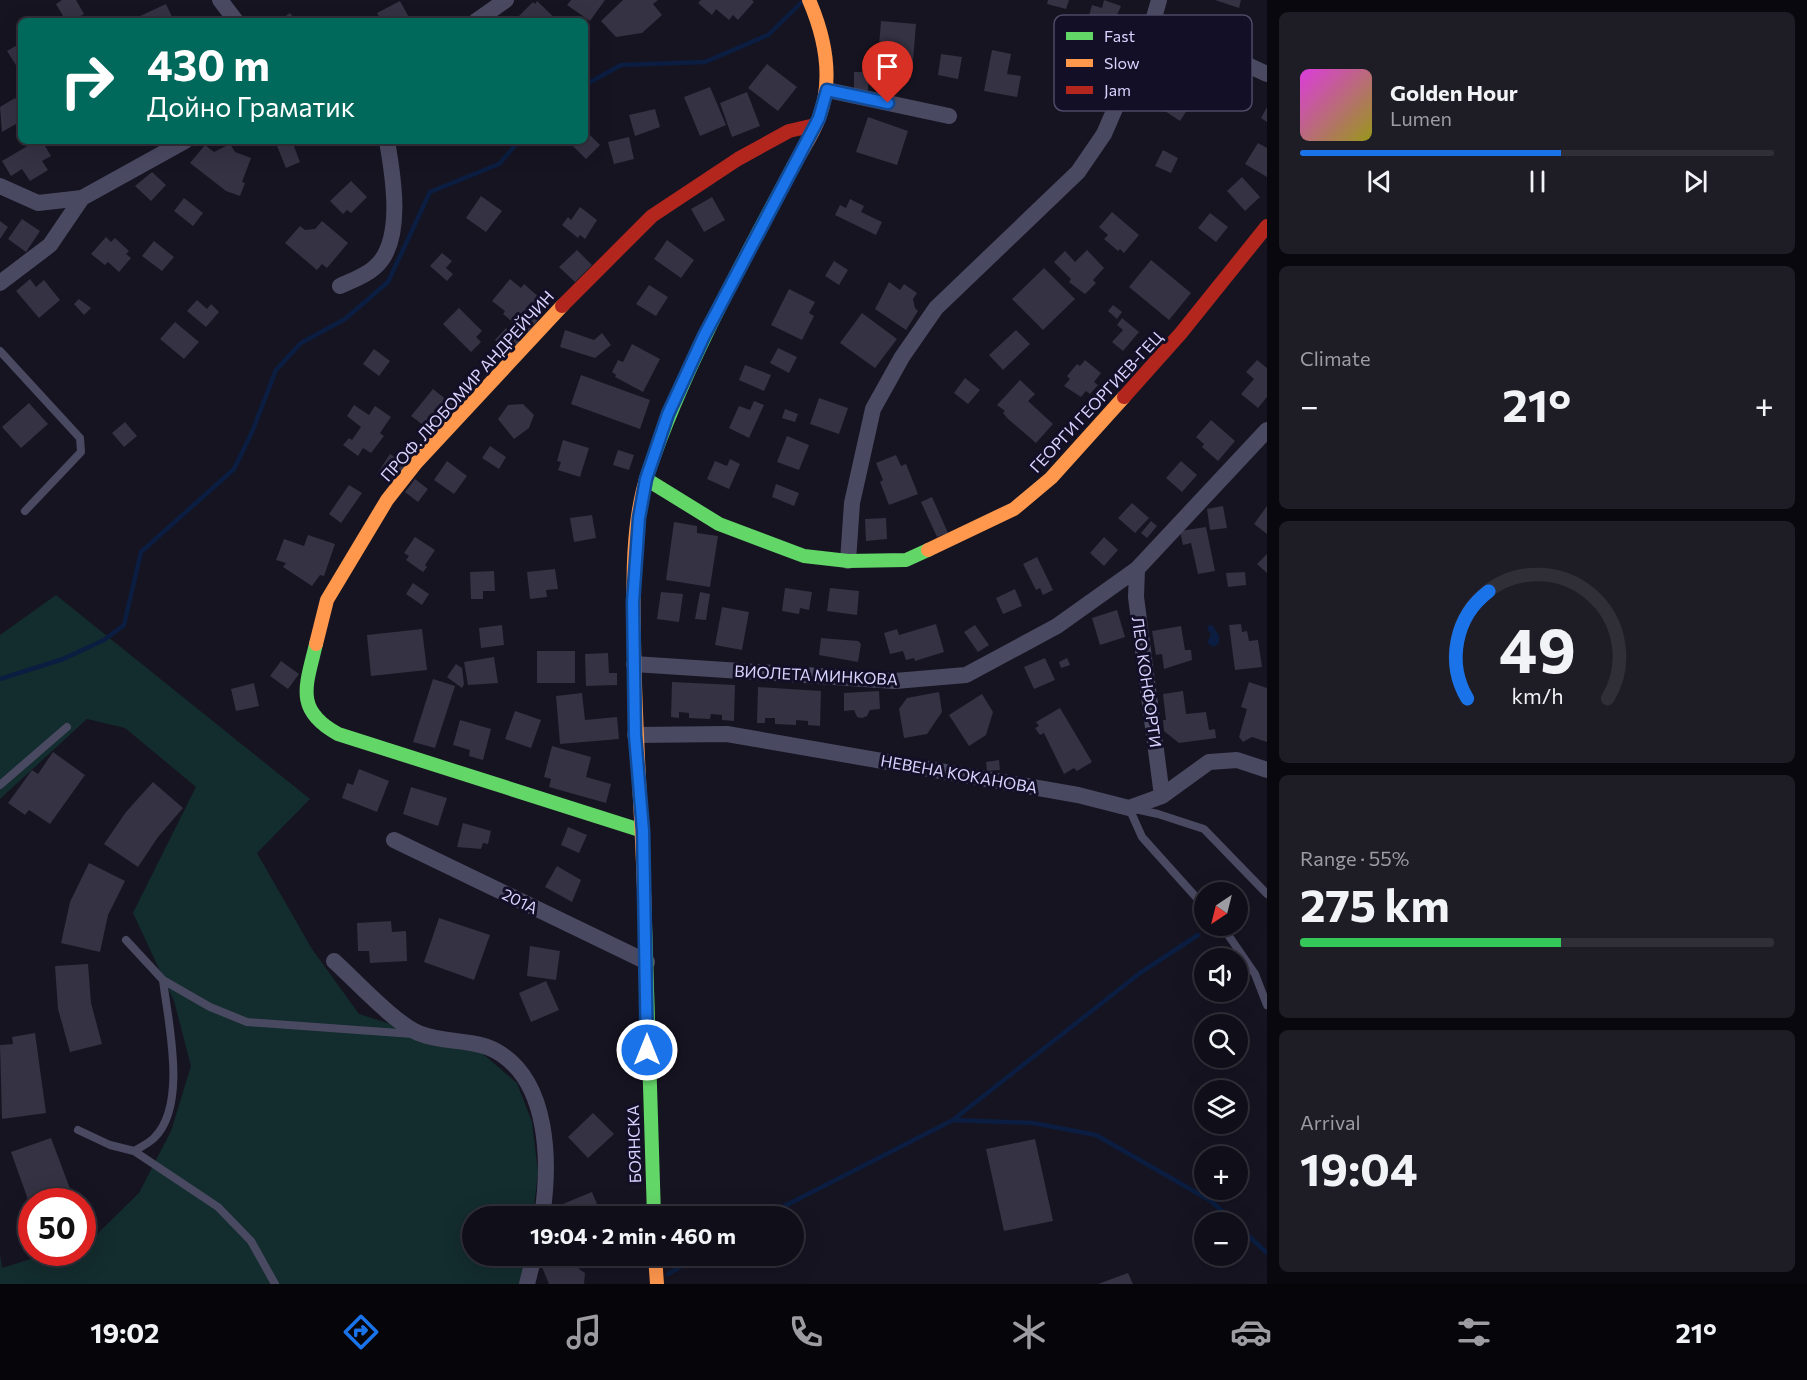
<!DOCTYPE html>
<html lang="en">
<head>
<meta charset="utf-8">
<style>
	:root { --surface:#100f19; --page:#1e1d26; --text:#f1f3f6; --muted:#9c9ca2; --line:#302f38; --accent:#1a73e8 }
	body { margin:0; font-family:Commissioner,sans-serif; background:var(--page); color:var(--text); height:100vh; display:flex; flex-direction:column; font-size:22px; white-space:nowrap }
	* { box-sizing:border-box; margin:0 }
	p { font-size:20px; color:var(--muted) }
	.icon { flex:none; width:33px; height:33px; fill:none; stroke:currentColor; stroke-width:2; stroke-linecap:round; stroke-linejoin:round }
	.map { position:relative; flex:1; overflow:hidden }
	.details { display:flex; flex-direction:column; gap:12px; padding:12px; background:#09080e; width:540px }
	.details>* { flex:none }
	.banner { position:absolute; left:18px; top:18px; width:570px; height:126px; border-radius:9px; box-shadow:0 6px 24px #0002,0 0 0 2px var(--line); background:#00695c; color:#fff; overflow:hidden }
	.needle { width:39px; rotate:215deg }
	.tools { position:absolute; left:1194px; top:882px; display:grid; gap:12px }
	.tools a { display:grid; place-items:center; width:54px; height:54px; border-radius:50%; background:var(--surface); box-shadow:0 6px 24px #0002,0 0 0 2px var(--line); font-size:30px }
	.speed { position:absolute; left:18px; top:1188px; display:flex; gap:12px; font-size:30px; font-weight:700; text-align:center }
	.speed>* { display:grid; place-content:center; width:78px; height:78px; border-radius:50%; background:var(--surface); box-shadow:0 6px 24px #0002,0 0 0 2px var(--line); line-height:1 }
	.speed .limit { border:9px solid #d22; background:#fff; color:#111 }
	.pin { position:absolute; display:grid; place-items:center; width:51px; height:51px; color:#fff; margin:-62px -26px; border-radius:50% 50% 50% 0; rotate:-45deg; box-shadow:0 0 6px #0007 }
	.pin .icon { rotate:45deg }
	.me { position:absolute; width:66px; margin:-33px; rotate:0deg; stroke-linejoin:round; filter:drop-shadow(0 0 4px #0008) }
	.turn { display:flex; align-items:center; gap:21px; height:126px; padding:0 30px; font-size:27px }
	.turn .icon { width:78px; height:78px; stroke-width:2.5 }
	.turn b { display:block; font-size:42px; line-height:51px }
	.big { font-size:45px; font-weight:700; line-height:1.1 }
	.details .widget { flex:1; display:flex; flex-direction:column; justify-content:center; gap:9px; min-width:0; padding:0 21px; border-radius:9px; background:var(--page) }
	.details .dial { align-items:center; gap:0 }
	.dial svg { height:156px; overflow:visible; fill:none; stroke:var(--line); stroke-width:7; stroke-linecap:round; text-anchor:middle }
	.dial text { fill:var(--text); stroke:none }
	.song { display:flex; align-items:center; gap:18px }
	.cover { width:72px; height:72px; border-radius:9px; background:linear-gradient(135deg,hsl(300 70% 55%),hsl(60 70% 35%)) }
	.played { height:6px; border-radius:3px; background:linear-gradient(90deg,var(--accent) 55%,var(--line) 55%) }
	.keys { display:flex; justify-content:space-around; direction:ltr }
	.heat { display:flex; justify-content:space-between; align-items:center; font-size:33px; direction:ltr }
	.charge { height:9px; border-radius:4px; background:linear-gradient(90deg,#34c759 55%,var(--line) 0) }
	.trip { position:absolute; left:462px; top:1206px; width:342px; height:60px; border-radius:30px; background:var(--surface); box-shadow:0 6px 24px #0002,0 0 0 2px var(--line); font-weight:700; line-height:60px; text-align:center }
	.menu { display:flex; height:96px; justify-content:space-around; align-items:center; background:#06060a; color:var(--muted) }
	.menu .icon { width:42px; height:42px }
	.menu .current { color:var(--accent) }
	.menu b { font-size:27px; color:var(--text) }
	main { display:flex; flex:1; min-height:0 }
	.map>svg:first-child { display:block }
	.green { fill:#132c2d }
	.water { fill:#0b1e41 }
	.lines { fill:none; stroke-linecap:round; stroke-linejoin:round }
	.stream { stroke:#0b1e41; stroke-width:4.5 }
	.building { fill:#343243 }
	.lane { stroke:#4a4962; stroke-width:8 }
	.street { stroke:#4a4962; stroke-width:16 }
	.fast { stroke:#63d668; stroke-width:14 }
	.slow { stroke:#ff974d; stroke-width:14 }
	.jam { stroke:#b3261e; stroke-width:14 }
	.route-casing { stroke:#114b97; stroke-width:15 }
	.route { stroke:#1a73e8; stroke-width:10 }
	.labels { text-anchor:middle; stroke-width:6; stroke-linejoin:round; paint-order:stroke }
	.street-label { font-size:16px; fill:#d9d4ff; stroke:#130f26 }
	.key { fill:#130f26; stroke:#4e4a67; stroke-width:1.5 }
	.key-label { font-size:16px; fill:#d9d4ff }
</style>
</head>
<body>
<main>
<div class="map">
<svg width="1267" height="1284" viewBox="0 0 1267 1284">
	<rect width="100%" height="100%" fill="#161421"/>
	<path class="green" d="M56 595 310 799 257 853 312 949 359 1014 482 1053 517 1083 532 1122 538 1172 533 1216H472V1256H527L519 1284H0V1254L2 1268 49 1253 82 1252 83 1242 92 1239 139 1193 171 1131 191 1066 174 1001 133 913 196 787 125 728 87 719 0 799V635Z"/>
	<path class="water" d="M1209 625 1213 626 1219 636V643L1214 647 1207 643 1211 634 1207 629Z"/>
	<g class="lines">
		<path class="stream" d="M585 85 621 65 705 62 768 35 802 2
			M0 679 63 659 104 640 124 625 141 552 234 469 252 432 276 370 301 343 345 319 388 282 430 192 499 164 519 141
			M953 1120 1033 1123 1096 1135 1211 1201 1234 1222
			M765 1216 953 1120 1140 973 1198 935
			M1238 1226 1267 1253
			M668 1274 699 1256"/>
	</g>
	<path class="building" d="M62 0H76L84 14 73 21H66L56 4Z
		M571 0H605L590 21 567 5Z
		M623 0H658L653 4 662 15 642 33 616 37 601 21Z
		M701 0H752L754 2 738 20 733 15 729 20 716 9 712 15 698 3Z
		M1048 0H1069L1066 9 1047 4Z
		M1104 0 1121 6 1112 26 1088 19 1092 5 1102 8Z
		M1215 0H1241L1239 8Z
		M400 1 411 21H382L377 13Z
		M537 1 558 21H514L533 2 535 4Z
		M166 4 174 21H140L138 17Z
		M290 13 296 21H278Z
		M881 21 916 24 912 73 877 70Z
		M21 43V73L7 51Z
		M992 50 1011 54 1007 74 1021 76 1017 97 984 91Z
		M941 54 962 57 958 79 938 75Z
		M767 64 797 87 778 111 748 88Z
		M854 72H869L868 91H854Z
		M710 87 726 125 700 136 684 97Z
		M747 92 760 126 732 137 720 103Z
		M1176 94 1191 104 1180 121 1165 111Z
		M15 98 21 107V121L2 132 0 107Z
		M1267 107V122L1261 118Z
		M655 109 660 127 635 136 629 115Z
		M868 117 908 131 897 165 856 152Z
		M586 131 600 145 586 159 572 145 576 141H585Z
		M629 137 634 159 614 164 608 142Z
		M36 141H42L51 156 42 161 48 170 30 181 22 169 11 176 2 161Z
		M275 141H292L300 162 286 168Z
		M1258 143 1267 148V177L1245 164Z
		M230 144 235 152 251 158 242 182 245 183 240 196 226 191 190 163 205 145 214 152Z
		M1163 150 1178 158 1171 173 1155 166Z
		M152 172 166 185 151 201 135 186Z
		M1242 177 1260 197 1245 211 1227 191Z
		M351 181 367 197 351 213 347 210 343 214 330 201Z
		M481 196 502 211 486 232 466 218Z
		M712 197 725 220 704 232 691 209Z
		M184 198 203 213 193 226 174 211Z
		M850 199 864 206 861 212 882 222 876 235 835 215 840 205 846 208Z
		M580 207 597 220 585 239 580 235 578 238 562 225 568 217 571 220Z
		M1112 212 1139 235 1124 253 1120 249 1118 251 1104 239 1108 235 1099 227Z
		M1210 213 1228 227 1216 242 1198 228Z
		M22 219 40 231 26 252 8 239Z
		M0 221 8 227 0 239Z
		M322 221 348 243 327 268 322 264 317 270 285 243 300 226 305 230 315 229Z
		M106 237 111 242 115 238 129 251 126 254 131 258 119 272 108 262 105 265 91 254Z
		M667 240 694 260 681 278 654 259Z
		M154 241 174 257 162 271 142 256Z
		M577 250 592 265 575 282 559 267Z
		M1087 250 1104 268 1093 280 1096 283 1085 294 1069 282 1071 279 1054 262 1065 251 1075 262Z
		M442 253 452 261 446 268 453 274 447 281 430 266Z
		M1151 260 1191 293 1169 320 1129 287Z
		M834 261 848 270 839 285 825 276Z
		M1044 268 1075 299 1043 330 1012 299Z
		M30 279 36 287 44 280 60 300 39 318 16 291Z
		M510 279 521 288 524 284 541 299 529 313 538 320 527 334 503 314 505 311 492 301Z
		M889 282 900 290 904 284 917 293 913 299 915 308 918 311 906 330 875 309Z
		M649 285 668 297 656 316 636 304Z
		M789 289 815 302 809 313 814 316 802 340 771 325Z
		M79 299 91 308 84 315 74 304Z
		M197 300 207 309 211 304 219 312 206 327 187 311Z
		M1113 305 1122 312 1117 319 1108 311Z
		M459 308 482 331 476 337 481 342 471 352 443 324Z
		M862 313 897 339 875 368 840 343Z
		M1122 318 1139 332 1123 351 1112 342 1123 330 1117 325Z
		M175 322 199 342 184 359 160 339Z
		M506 328 521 342 510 354 495 340Z
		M565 330 594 340 602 333 611 345 595 358 560 347Z
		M1016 330 1030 344 1003 370 989 355Z
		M632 344 660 359 643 392 615 377 616 375 612 372 618 360 623 362Z
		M778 348 797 357 789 373 770 363Z
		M374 349 390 361 379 376 363 364Z
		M1085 360 1101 373 1094 382 1098 385 1090 394 1086 391 1081 397 1064 386 1070 379 1067 376 1077 364 1080 366Z
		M1257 360 1267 368V397L1258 408 1241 394 1254 379 1246 372Z
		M745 365 771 375 764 391 739 380Z
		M581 375 650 400 640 429 571 404Z
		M965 378 980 390 968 404 954 393Z
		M1020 380 1035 394 1028 401 1053 424 1036 443 1008 419 1003 413 1005 411 997 405Z
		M433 389 453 405 435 434 411 416Z
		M819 398 848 408 839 434 810 424Z
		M754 401 764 405 749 438 729 428 739 406 750 410Z
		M29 403 48 424 21 448 2 427Z
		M523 404 534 415 529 428 514 439 498 419 508 405Z
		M354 405 369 415 375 406 391 417 380 433 384 436 371 453 363 448 358 456 343 445 349 438 352 440 361 427 347 416Z
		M785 409 798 414 795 422 782 418Z
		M1211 420 1235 441 1218 461 1202 447 1204 444 1196 437Z
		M125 422 137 436 124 447 112 433Z
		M787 436 809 445 799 470 777 462Z
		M563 440 589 448 580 477 558 470 561 462 557 461Z
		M490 446 506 457 499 469 482 458Z
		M618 450 634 455 629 470 613 465Z
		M390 454 407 465 393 485 377 474Z
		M896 455 901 466 906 464 918 494 889 505 880 482 883 480 876 463Z
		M730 459 740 464 729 489 707 479 715 461 727 466Z
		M447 461 467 476 454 494 434 480Z
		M1181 461 1197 475 1182 492 1166 478Z
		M415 479 428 489 418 502 405 492Z
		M776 484 799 493 794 506 772 497Z
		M349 485 362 493 341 523 329 514Z
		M932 497 948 533 937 537 921 502Z
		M1132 503 1149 518 1135 533 1118 518Z
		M1223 506 1227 528 1210 530 1207 509Z
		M1267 506V534L1254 524Z
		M592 515 596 538 574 542 570 518Z
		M886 518 887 539 866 541 865 519Z
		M1151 521 1157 526 1147 538 1141 533Z
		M674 522 697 526V533L718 536 710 587 666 580Z
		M1206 527 1215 571 1198 574 1191 543 1183 545 1180 531Z
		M308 535 335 544 324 576 320 575 312 586 283 567 286 563 276 560 284 539 304 546Z
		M415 537 435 550 425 565 427 567 423 572 406 560 409 556 404 553Z
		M1104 537 1118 550 1104 566 1090 553Z
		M1267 554V573L1257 564Z
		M1037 557 1053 590 1043 595 1040 588 1036 590 1023 564Z
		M555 569 558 589 546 590 547 597 530 599 527 572Z
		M494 571 495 591H483V599H471L470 572Z
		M1245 572 1246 585 1228 587 1226 573Z
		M413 583 429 594 422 605 406 594Z
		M785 588 812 592 809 610 800 608 799 614 782 611Z
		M830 588 859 591 857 615 827 611Z
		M1015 589 1022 606 1003 614 996 598Z
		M661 592 683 594 679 622 657 619Z
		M700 592 710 594 706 620 695 619Z
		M722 607 749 612 742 650 715 645Z
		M1117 610 1125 637 1100 645 1092 618Z
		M936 624 944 652 915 661 914 658 906 660 903 651 890 654 884 633 897 629 899 635Z
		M1241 624 1242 632 1247 631 1249 641 1258 640 1262 667 1235 670 1229 625Z
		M502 625 504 645 481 648 479 628Z
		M975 625 989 645 978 652 964 632Z
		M1181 626 1185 650H1191L1192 660 1164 669 1162 654 1156 655 1152 631Z
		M422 629 427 670 371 676 367 635Z
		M821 638 858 641 861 644 858 662 819 655Z
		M537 651H575V683H537Z
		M608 653 609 673H617V685L586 686 585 654Z
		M494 657 498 683 468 685 464 662Z
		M1045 658 1055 680 1034 689 1024 667Z
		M1067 658 1070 665 1061 668 1059 662Z
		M281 661 299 674 288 689 270 676Z
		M456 664 462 668 464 684 462 688 447 677Z
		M433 679 455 686 435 748 413 742Z
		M672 682 735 685 734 721 722 720V715L711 714 710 719 689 718V713L679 712V718L671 717Z
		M1249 682 1267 688V742L1252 737 1243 742 1239 737 1247 709 1241 707Z
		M254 683 259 706 236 711 231 689Z
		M758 687 821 691 820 726 808 725V721L796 720V725L775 724V718H765V723H757Z
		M879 691 880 709 870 710 867 716 862 718 857 717 854 710 844 711V693Z
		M1183 691 1186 714 1206 712 1209 730 1215 729 1216 738 1179 743 1164 731 1163 720H1166L1163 694Z
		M939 692 942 712 927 734 904 738 899 709 907 698Z
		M582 693 585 720 617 717 619 739 560 744 556 696Z
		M982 694 993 712 986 735 969 746 949 715Z
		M1060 708 1092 762 1077 771 1074 768 1064 774 1044 733 1040 735 1035 728 1039 726 1036 722Z
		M515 711 541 720 531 748 505 739Z
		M460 720 491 729 483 760 469 756 470 750 453 745Z
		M552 746 591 757 586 777 611 784 606 803 549 787 551 779 544 777Z
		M53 752 85 775 50 824 29 810 25 815 8 803 32 770 38 774Z
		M999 760 1000 770 987 771 986 762Z
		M359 769 389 781 377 812 342 798 347 783 353 785Z
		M153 782 183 808 158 837 138 867 104 844 126 812Z
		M411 787 447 798 438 826 403 814Z
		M463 823 491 831 488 844 483 843 481 849 457 847Z
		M568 827 587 835 579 853 561 845Z
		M89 863 125 881 108 915 100 952 61 943 70 902Z
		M557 866 581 880 572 902 545 887Z
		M439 918 490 935 474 980 424 962Z
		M391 921 392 932 406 931 407 961 370 963 369 951H358L357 923Z
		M530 946 560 951 556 980 527 976Z
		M88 964 91 1003 102 1044 70 1052 58 1009 55 966Z
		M546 981 559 1010 531 1022 519 993Z
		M35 1033 46 1113 2 1119 0 1045 13 1044 12 1037Z
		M593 1113 614 1134 588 1158 568 1137Z
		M51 1138 75 1202H32L31 1208 11 1152Z
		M1035 1139 1053 1221 1004 1231 986 1149Z
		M592 1192 602 1216H562L558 1206Z
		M565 1256H575L579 1269 585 1273 584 1284H549L542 1267Z
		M1128 1273 1133 1284H1098Z"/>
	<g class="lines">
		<path class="lane" d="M0 351 80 438 81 452 25 511
			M0 785 67 727
			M1129 808 1142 837 1204 906
			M1135 809 1158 814 1204 829 1267 894
			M1222 926 1255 974 1267 1005
			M126 940 163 980 210 1007 247 1022 413 1034
			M78 1130 110 1145 134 1151 218 1207 251 1241 275 1284
			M134 1151C141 1147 149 1143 154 1138 188 1105 168 1022 163 980"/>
		<path class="street" d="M220 0 236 21
			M476 21 506 0
			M1153 21 1267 74
			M827 90 949 116
			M0 186 38 203 82 198
			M0 283 50 245 82 198 185 141
			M340 286C351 281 365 276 374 268 405 243 393 175 387 141
			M848 561 852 503 873 409 902 357 936 308 1078 172 1104 134 1153 21 1159 0
			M1137 569 1136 597 1162 796
			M634 664 895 681 966 675 1057 626 1137 569 1267 430
			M635 735 727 734 1078 795 1129 808 1162 796 1209 762 1237 760 1267 770
			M394 840 647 962
			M334 961C355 980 396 1025 421 1034 444 1043 475 1039 496 1051 550 1081 550 1164 542 1216
			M527 1284 534 1256"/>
		<path class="fast" d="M648 473C685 365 740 267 793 167
			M646 479 719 524 804 556 848 561 906 560 928 550
			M316 644C306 686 294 710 338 734L643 831
			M645 923 654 1216"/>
		<path class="slow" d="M793 167C801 151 813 135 819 118 834 78 825 37 809 0
			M928 550 1014 509 1051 478 1124 397
			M316 644 327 600 387 500 416 463 562 306
			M645 923C643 829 635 735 634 640 633 588 631 522 648 473
			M655 1256 657 1284"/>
		<path class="jam" d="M562 306 652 216 738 159 789 131 815 125
			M1124 397 1181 333 1267 226"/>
	</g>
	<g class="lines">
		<defs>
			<path id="route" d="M647 1050 643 831 635 735 633 602 639 518 646 479 668 414 704 336 819 118 827 90 888 103"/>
		</defs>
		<use href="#route" class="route-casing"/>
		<use href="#route" class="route"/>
	</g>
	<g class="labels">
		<g class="street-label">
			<text transform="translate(467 386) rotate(-48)" y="6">ПРОФ. ЛЮБОМИР АНДРЕЙЧИН</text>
			<text transform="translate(1096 402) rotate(-47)" y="6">ГЕОРГИ ГЕОРГИЕВ-ГЕЦ</text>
			<text transform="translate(816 675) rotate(3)" y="6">ВИОЛЕТА МИНКОВА</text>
			<text transform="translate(1147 682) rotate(82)" y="6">ЛЕО КОНФОРТИ</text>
			<text transform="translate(959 774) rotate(10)" y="6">НЕВЕНА КОКАНОВА</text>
			<text transform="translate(520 901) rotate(26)" y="6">201А</text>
			<text transform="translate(634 1144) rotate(-92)" y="6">БОЯНСКА</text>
		</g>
	</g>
	<rect x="1054" y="15" width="198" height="96" rx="9" class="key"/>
	<rect x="1066" y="32" width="27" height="8" fill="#63d668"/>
	<rect x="1066" y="59" width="27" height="8" fill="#ff974d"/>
	<rect x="1066" y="86" width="27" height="8" fill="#b3261e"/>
	<g class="key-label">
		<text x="1104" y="42">Fast</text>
		<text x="1104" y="69">Slow</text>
		<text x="1104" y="96">Jam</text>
	</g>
</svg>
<div class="tools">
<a><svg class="needle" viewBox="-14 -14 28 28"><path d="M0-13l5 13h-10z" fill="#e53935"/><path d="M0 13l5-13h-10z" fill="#9c9ca2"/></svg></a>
<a><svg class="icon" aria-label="sound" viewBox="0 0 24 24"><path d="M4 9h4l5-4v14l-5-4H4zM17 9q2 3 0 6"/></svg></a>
<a><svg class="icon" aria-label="search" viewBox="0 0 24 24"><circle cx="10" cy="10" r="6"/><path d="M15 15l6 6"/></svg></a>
<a><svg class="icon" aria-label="layers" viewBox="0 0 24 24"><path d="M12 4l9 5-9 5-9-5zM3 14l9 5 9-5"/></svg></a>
<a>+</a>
<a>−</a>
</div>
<div class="speed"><div class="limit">50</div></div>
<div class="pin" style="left:888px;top:103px;background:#d93025"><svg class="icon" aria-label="arrive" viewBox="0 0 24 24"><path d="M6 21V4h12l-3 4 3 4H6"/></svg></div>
<svg class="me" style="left:647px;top:1050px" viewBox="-20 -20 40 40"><circle r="17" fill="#1a73e8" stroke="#fff" stroke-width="3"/><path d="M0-11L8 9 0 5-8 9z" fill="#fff"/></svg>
<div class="trip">19:04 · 2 min · 460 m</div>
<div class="banner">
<div class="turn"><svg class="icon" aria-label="right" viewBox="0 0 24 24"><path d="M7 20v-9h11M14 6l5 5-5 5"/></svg><div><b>430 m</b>Дойно Граматик</div></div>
</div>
</div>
<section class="details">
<div class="widget">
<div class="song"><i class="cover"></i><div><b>Golden Hour</b><p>Lumen</p></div></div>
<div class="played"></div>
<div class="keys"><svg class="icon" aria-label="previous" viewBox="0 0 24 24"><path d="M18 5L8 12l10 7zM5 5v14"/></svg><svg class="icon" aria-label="pause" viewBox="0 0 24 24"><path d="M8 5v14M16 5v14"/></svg><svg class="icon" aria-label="next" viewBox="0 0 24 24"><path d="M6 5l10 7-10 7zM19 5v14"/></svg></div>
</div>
<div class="widget"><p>Climate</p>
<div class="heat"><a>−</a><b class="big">21°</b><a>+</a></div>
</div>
<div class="widget dial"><svg viewBox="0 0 100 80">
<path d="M14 69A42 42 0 1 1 86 69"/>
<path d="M14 69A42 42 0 0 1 25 14" stroke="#1a73e8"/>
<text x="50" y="56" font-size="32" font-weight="700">49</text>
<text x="50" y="72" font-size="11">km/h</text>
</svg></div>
<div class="widget"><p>Range · 55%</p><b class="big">275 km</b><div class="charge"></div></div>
<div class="widget"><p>Arrival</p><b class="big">19:04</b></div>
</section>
</main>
<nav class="menu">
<b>19:02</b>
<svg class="icon current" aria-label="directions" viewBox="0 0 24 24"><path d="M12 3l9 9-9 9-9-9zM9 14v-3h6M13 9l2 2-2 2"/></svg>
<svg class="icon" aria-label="music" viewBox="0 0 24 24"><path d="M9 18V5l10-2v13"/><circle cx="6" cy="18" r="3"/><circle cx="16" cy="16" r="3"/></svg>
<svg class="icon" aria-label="phone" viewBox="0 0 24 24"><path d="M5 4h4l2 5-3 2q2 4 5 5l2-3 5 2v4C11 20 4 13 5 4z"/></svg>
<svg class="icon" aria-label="climate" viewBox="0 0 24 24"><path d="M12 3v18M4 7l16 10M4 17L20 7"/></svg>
<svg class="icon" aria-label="car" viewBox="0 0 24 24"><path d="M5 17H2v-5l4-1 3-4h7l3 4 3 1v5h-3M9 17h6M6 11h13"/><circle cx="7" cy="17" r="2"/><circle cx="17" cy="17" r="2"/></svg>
<svg class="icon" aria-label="filters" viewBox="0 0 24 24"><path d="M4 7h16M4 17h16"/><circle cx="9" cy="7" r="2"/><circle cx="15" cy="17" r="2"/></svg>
<b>21°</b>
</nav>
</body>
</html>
